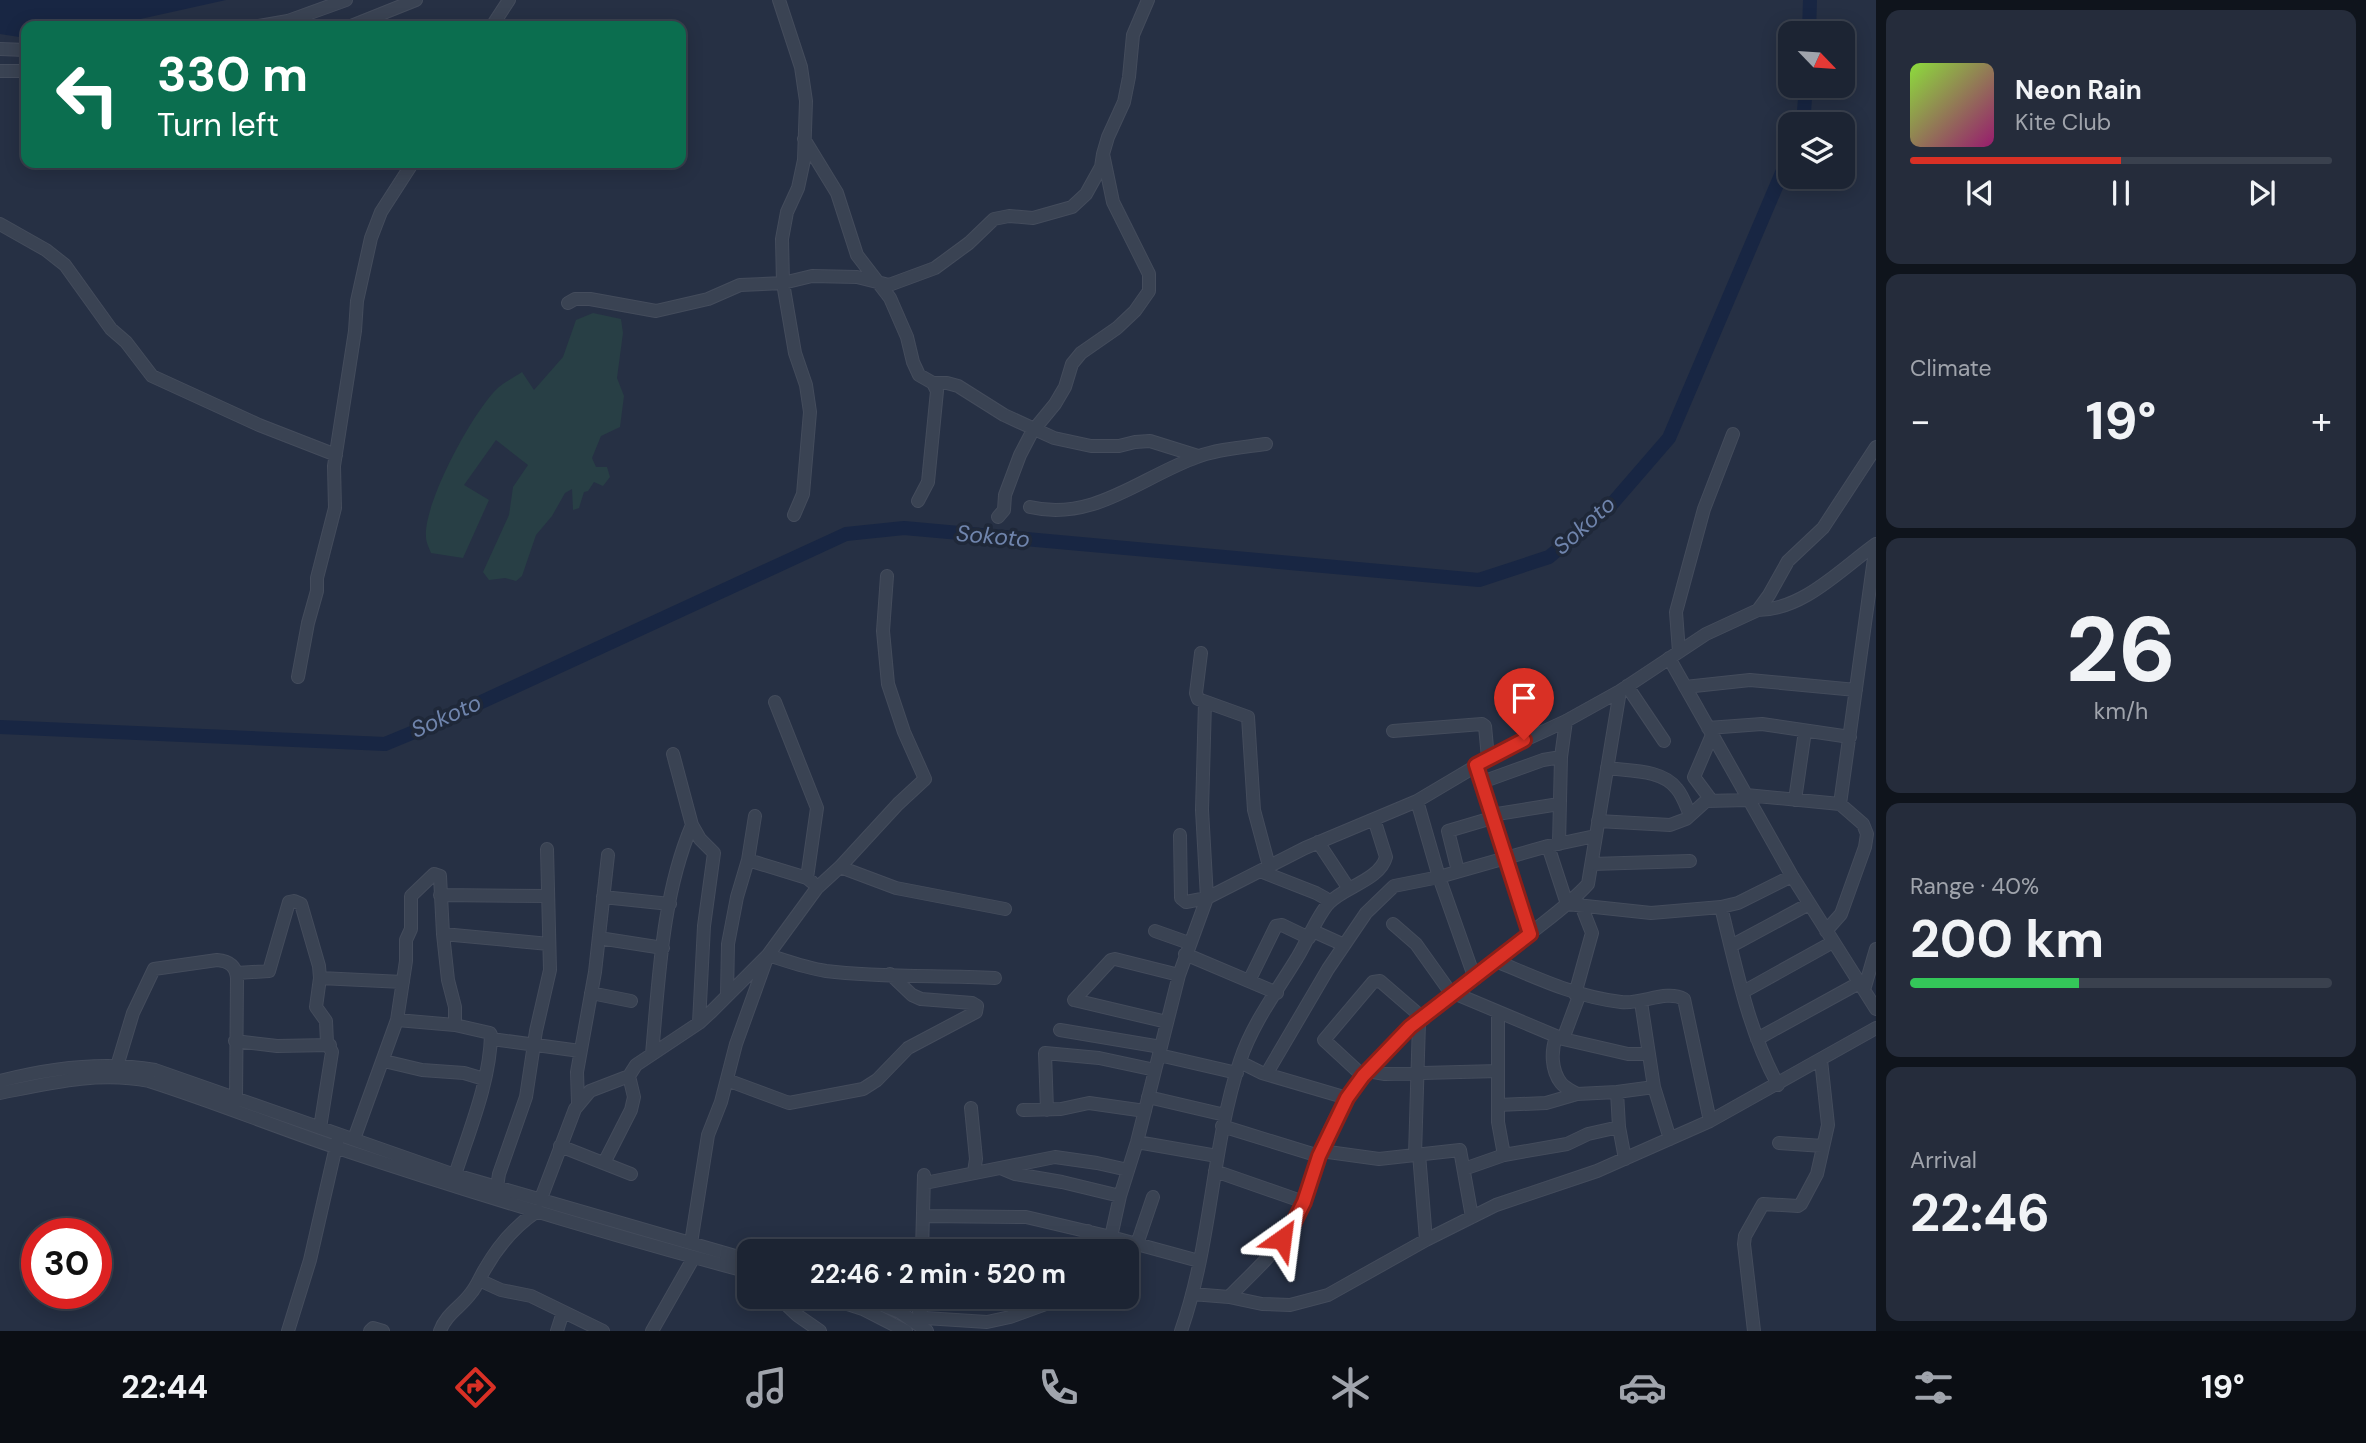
<!DOCTYPE html>
<html lang="en">
<head>
<meta charset="utf-8">
<style>
	:root { --surface:#1c2433; --page:#252c3b; --text:#f1f3f6; --muted:#a0a4ac; --line:#3a414e; --accent:#d93025 }
	body { margin:0; font-family:"DM Sans",sans-serif; background:var(--page); color:var(--text); height:100vh; display:flex; flex-direction:column; font-size:26px; white-space:nowrap }
	* { box-sizing:border-box; margin:0 }
	p { font-size:23px; color:var(--muted) }
	.icon { flex:none; width:38px; height:38px; fill:none; stroke:currentColor; stroke-width:2; stroke-linecap:round; stroke-linejoin:round }
	.map { position:relative; flex:1; overflow:hidden }
	.sheet { display:flex; flex-direction:column; gap:10px; padding:10px; background:#0f141c; width:490px }
	.sheet>* { flex:none }
	.banner { position:absolute; left:21px; top:21px; width:665px; height:147px; border-radius:14px; box-shadow:0 4px 18px #0003,0 0 0 2px var(--line); background:#0b6e4f; color:#fff; overflow:hidden }
	.needle { width:46px; rotate:115deg }
	.buttons { position:absolute; left:1778px; top:21px; display:grid; gap:14px }
	.buttons a { display:grid; place-items:center; width:77px; height:77px; border-radius:14px; background:var(--surface); box-shadow:0 4px 18px #0003,0 0 0 2px var(--line); font-size:35px }
	.speed { position:absolute; left:21px; top:1218px; display:flex; gap:14px; font-size:35px; font-weight:700; text-align:center }
	.speed>* { display:grid; place-content:center; width:91px; height:91px; border-radius:50%; background:var(--surface); box-shadow:0 4px 18px #0003,0 0 0 2px var(--line); line-height:1 }
	.speed .limit { border:10px solid #d22; background:#fff; color:#111 }
	.pin { position:absolute; display:grid; place-items:center; width:60px; height:60px; color:#fff; margin:-72px -30px; border-radius:50% 50% 50% 0; rotate:-45deg; box-shadow:0 0 7px #0007 }
	.pin .icon { rotate:45deg }
	.me { position:absolute; width:77px; margin:-38px; rotate:31deg; stroke-linejoin:round; filter:drop-shadow(0 0 5px #0008) }
	.turn { display:flex; align-items:center; gap:24px; height:147px; padding:0 21px; font-size:32px }
	.turn .icon { width:91px; height:91px; stroke-width:2.5 }
	.turn b { display:block; font-size:49px; line-height:60px }
	.big { font-size:52px; font-weight:700; line-height:1.1 }
	.sheet .widget { flex:1; display:flex; flex-direction:column; justify-content:center; gap:10px; min-width:0; padding:0 24px; border-radius:14px; background:var(--page) }
	.sheet .dial { align-items:center; gap:0 }
	.dial b { font-size:91px; line-height:1 }
	.song { display:flex; align-items:center; gap:21px }
	.cover { width:84px; height:84px; border-radius:10px; background:linear-gradient(135deg,hsl(90 70% 55%),hsl(320 70% 35%)) }
	.played { height:7px; border-radius:4px; background:linear-gradient(90deg,var(--accent) 50%,var(--line) 50%) }
	.keys { display:flex; justify-content:space-around; direction:ltr }
	.heat { display:flex; justify-content:space-between; align-items:center; font-size:38px; direction:ltr }
	.charge { height:10px; border-radius:5px; background:linear-gradient(90deg,#34c759 40%,var(--line) 0) }
	.trip { position:absolute; left:737px; top:1239px; width:402px; height:70px; border-radius:14px; background:var(--surface); box-shadow:0 4px 18px #0003,0 0 0 2px var(--line); font-weight:700; line-height:70px; text-align:center }
	.tab-bar { display:flex; height:112px; justify-content:space-around; align-items:center; background:#0b0e14; color:var(--muted) }
	.tab-bar .icon { width:49px; height:49px }
	.tab-bar .on { color:var(--accent) }
	.tab-bar b { font-size:32px; color:var(--text) }
	main { display:flex; flex:1; min-height:0 }
	.map>svg:first-child { display:block }
	.green { fill:#283f45 }
	.water { fill:#182643 }
	.lines { fill:none; stroke-linecap:round; stroke-linejoin:round }
	.river { stroke:#182643; stroke-width:14 }
	.minor-casing { stroke:#444c5c; stroke-width:14 }
	.minor { stroke:#3a4353; stroke-width:12 }
	.route-casing { stroke:#8d1f18; stroke-width:18 }
	.route { stroke:#d93025; stroke-width:12 }
	.labels { text-anchor:middle; stroke-width:7; stroke-linejoin:round; paint-order:stroke }
	.water-label { font-size:23px; font-style:italic; fill:#7085ad; stroke:#1f2839 }
</style>
</head>
<body>
<main>
<div class="map">
<svg width="1876" height="1331" viewBox="0 0 1876 1331">
	<rect width="100%" height="100%" fill="#263044"/>
	<path class="green" d="M593 313 621 319 623 333 617 378 624 396 620 427 601 436 592 458 596 467H607L610 477 603 486 594 482 588 491 584 492 579 508 573 510 572 489 565 493 552 516 536 535 522 576 516 581 505 578 489 580 483 572 509 515 513 487 528 465 496 440 464 485 489 500 463 558 431 553C429 548 426 542 426 537 423 504 474 409 499 387 506 381 515 377 522 372L534 390 563 357 576 320Z"/>
	<path class="water" d="M0 0H226L109 26H26V38L0 34Z"/>
	<g class="lines">
		<path class="river" d="M1809 33 1810 0
			M1803 124 1806 86
			M0 727 385 744 438 722 846 534 904 528 1479 580 1549 557 1611 505 1669 438 1790 154"/>
		<defs>
			<path id="minor" d="M779 0 801 67 806 101 804 160 798 188 787 212 782 239 783 283 795 353 806 385 810 412 803 494 794 515
				M259 26 288 21 346 0
				M351 26 416 0
				M492 26 509 0
				M0 49 26 50
				M0 71H26
				M804 139 837 193 857 255 890 298 907 337 913 362 919 375 933 383 937 391 928 482 918 501
				M0 224 46 250 65 265 111 329 126 342 152 376 259 425 336 455
				M568 303 575 299H590L656 311 708 299 740 285 783 283 812 276 857 277 889 285 935 268 969 243 994 219 1009 216 1033 218 1072 207 1086 194 1101 167 1103 154
				M933 383H947L958 386 1004 415 1054 438 1091 446H1119L1135 442 1150 441 1198 456
				M1030 507C1094 522 1141 477 1197 457 1217 449 1245 447 1266 444
				M998 517 1004 510 1005 495 1020 455 1032 432 1055 404 1065 387 1072 364 1081 353 1117 328 1135 311 1149 291V274L1113 202 1103 154 1108 137 1124 102 1129 77 1133 35 1148 0
				M1758 610C1803 610 1841 569 1876 544
				M1679 652 1676 612 1704 509 1733 434
				M1201 653 1196 693 1198 699 1248 717 1254 810 1269 866
				M1669 658 1792 876 1876 1009
				M298 677 308 623 317 591V578L335 508 334 466 355 331 357 301 371 238 381 212 410 167 411 163
				M1627 686 1664 741
				M1685 687 1750 680 1856 690
				M775 702 817 808 807 878
				M1708 728 1762 724 1850 737
				M1393 731 1482 724 1485 726 1488 758
				M673 754 692 825 700 839 714 853 704 926 699 1023
				M1477 765 1529 934
				M1607 768C1628 771 1663 769 1677 789 1683 796 1686 806 1690 815
				M1482 782 1543 760 1561 757
				M1746 795 1840 804 1863 824 1867 834 1865 847 1841 914 1826 931
				M1711 800 1694 777 1712 735
				M1795 800 1805 731
				M1417 801 1439 877 1475 979
				M1840 804 1876 544
				M1491 815 1559 804
				M1598 821 1670 825 1686 819 1706 801 1749 800
				M1180 835 1181 898 1186 902 1207 898 1305 848 1417 801 1503 750 1566 721 1620 691 1706 634 1758 610 1769 595 1788 561 1823 528 1876 447
				M1318 842 1349 889
				M1559 844 1561 757 1566 721
				M1548 846 1567 904
				M748 860 807 878 812 882
				M1592 864 1690 861
				M840 867 896 888 1005 909
				M1260 871 1316 893 1325 898 1328 903
				M1458 871 1448 831 1492 818
				M440 895 548 896
				M603 897 670 904
				M1567 904 1651 913 1721 907 1738 903 1792 876
				M1721 907C1736 967 1748 1030 1778 1085
				M1393 924 1416 944 1453 996
				M1155 931 1189 943
				M1313 931 1344 945
				M443 934 549 944
				M599 938 663 948
				M1731 946 1809 904
				M1185 954 1277 993
				M768 955C787 961 806 968 826 971 882 978 939 975 995 978
				M1496 961C1537 978 1576 997 1621 1002 1641 1005 1666 989 1684 999L1710 1121
				M237 973 269 971 289 902 294 901 301 904 319 966 320 978 316 1007 326 1021 327 1043 332 1052 320 1128
				M320 978 403 982
				M1249 981 1276 926 1282 925 1309 938
				M1864 990 1876 949
				M1743 992 1833 942
				M591 993 631 1001
				M1456 994 1563 1039 1628 1054H1649
				M1575 994 1592 933 1581 905
				M727 995 728 944 737 897 748 860 755 816
				M1074 1000 1111 960 1115 959 1179 975
				M1074 1000 1167 1022
				M1641 1002 1654 1087 1670 1139
				M1498 1013V1122L1504 1155
				M397 1020 455 1025 490 1033 491 1035C490 1082 469 1131 455 1175
				M1060 1030 1161 1047
				M1556 1037C1551 1051 1551 1070 1561 1083 1565 1088 1572 1091 1577 1094
				M492 1039 580 1051
				M1563 1039 1579 996
				M1757 1039 1859 983
				M235 1041 277 1046 330 1045
				M652 1054C659 978 662 895 692 825
				M1159 1055 1237 1073
				M384 1061 422 1070 464 1073 484 1079
				M1240 1062 1262 1073 1347 1098
				M117 1066 133 1013 154 969 217 960C229 961 236 966 237 978L236 1100
				M1368 1071 1385 1074 1498 1071
				M1267 1073 1328 969 1366 913 1394 886 1439 877 1548 846 1595 836
				M1363 1076 1324 1040 1373 982 1380 981 1424 1019
				M727 1080 789 1103 863 1089 877 1080 908 1048 976 1012 977 1006 972 1003 921 999 912 995 890 974
				M0 1081C50 1068 104 1061 155 1070L455 1175 749 1260
				M1617 1092 1619 1127 1625 1159
				M0 1093C50 1083 99 1071 149 1081 212 1101 273 1126 335 1147 472 1193 610 1235 749 1272
				M1148 1097 1225 1115
				M578 1103 577 1072 595 972 608 855
				M1498 1105 1546 1103 1577 1094 1617 1092 1654 1087
				M971 1108 976 1159 974 1172
				M1023 1110 1061 1109 1089 1103 1145 1111
				M1047 1110 1045 1053 1099 1058 1155 1070
				M1222 1126 1319 1156
				M354 1139 397 1020 406 961V940L411 929V896L434 874 440 876 443 934 448 980 455 1007V1025
				M1137 1142 1217 1156
				M1779 1143 1823 1146
				M560 1146 631 1174
				M1321 1151 1379 1159 1460 1150 1472 1217
				M1419 1154 1426 1240
				M1415 1155 1419 1022
				M604 1163 631 1110 634 1097 629 1076
				M1003 1169 1015 1174 1062 1182 1120 1196
				M1464 1169 1504 1155 1567 1144 1588 1134 1619 1127
				M1215 1171 1304 1202
				M925 1183 1055 1157 1097 1163 1128 1170
				M497 1187 499 1174 526 1097 536 1031 550 970 547 849
				M540 1201 575 1109 590 1091 629 1076 636 1065 699 1023 712 1011 768 955 817 888 840 867 898 804 925 779 904 732 888 684 883 631 887 576
				M924 1216 1026 1217 1111 1237 1199 1261
				M1111 1237 1120 1196 1137 1142 1179 975 1207 898 1202 810 1205 702
				M691 1243 708 1135 721 1102 736 1044 767 958
				M1137 1244 1153 1197
				M922 1251 924 1175
				M1081 1251 1088 1231
				M479 1280 501 1290 531 1296 603 1331
				M1192 1294 1229 1297 1262 1304 1290 1305 1328 1295 1426 1240 1496 1205 1597 1171 1710 1121 1876 1028
				M778 1297 797 1315 820 1331
				M826 1297 863 1309 906 1331
				M862 1297 900 1312 927 1331
				M920 1297 919 1312 925 1318 987 1322 1010 1317 1065 1297
				M1229 1297C1251 1274 1276 1253 1292 1225 1305 1204 1310 1179 1319 1156 1329 1129 1343 1099 1362 1077 1410 1023 1471 981 1527 936 1548 919 1570 904 1588 884L1620 691
				M288 1331 310 1260 337 1142
				M370 1331 373 1328 383 1331
				M440 1331C446 1314 461 1307 471 1293 477 1286 480 1277 485 1269 498 1246 514 1227 536 1212
				M557 1331 563 1312
				M652 1331 694 1257
				M1181 1331C1212 1243 1211 1149 1240 1061 1252 1024 1277 991 1297 958 1306 944 1318 914 1329 903 1344 887 1380 880 1386 857L1374 819
				M1754 1331 1744 1244 1745 1236 1763 1204 1798 1206 1801 1204 1817 1174 1828 1125 1821 1060"/>
		</defs>
		<use href="#minor" class="minor-casing"/>
		<use href="#minor" class="minor"/>
	</g>
	<g class="lines">
		<defs>
			<path id="route" d="M1282 1239 1292 1226 1304 1202 1319 1156 1347 1098 1363 1076 1410 1027 1530 934 1476 765 1524 740"/>
		</defs>
		<use href="#route" class="route-casing"/>
		<use href="#route" class="route"/>
	</g>
	<g class="labels">
		<g class="water-label">
			<text transform="translate(1584 525) rotate(-42)" y="8">Sokoto</text>
			<text transform="translate(993 536) rotate(5)" y="8">Sokoto</text>
			<text transform="translate(446 716) rotate(-24)" y="8">Sokoto</text>
		</g>
	</g>
</svg>
<div class="buttons">
<a><svg class="needle" viewBox="-14 -14 28 28"><path d="M0-13l5 13h-10z" fill="#e53935"/><path d="M0 13l5-13h-10z" fill="#a0a4ac"/></svg></a>
<a><svg class="icon" aria-label="layers" viewBox="0 0 24 24"><path d="M12 4l9 5-9 5-9-5zM3 14l9 5 9-5"/></svg></a>
</div>
<div class="speed"><div class="limit">30</div></div>
<div class="pin" style="left:1524px;top:740px;background:#d93025"><svg class="icon" aria-label="arrive" viewBox="0 0 24 24"><path d="M6 21V4h12l-3 4 3 4H6"/></svg></div>
<svg class="me" style="left:1282px;top:1239px" viewBox="-20 -20 40 40"><path d="M0-17L14 15 0 8-14 15z" fill="#d93025" stroke="#fff" stroke-width="4"/></svg>
<div class="trip">22:46 · 2 min · 520 m</div>
<div class="banner">
<div class="turn"><svg class="icon" aria-label="left" viewBox="0 0 24 24"><path d="M17 20v-9H6M10 6l-5 5 5 5"/></svg><div><b>330 m</b>Turn left</div></div>
</div>
</div>
<section class="sheet">
<div class="widget">
<div class="song"><i class="cover"></i><div><b>Neon Rain</b><p>Kite Club</p></div></div>
<div class="played"></div>
<div class="keys"><svg class="icon" aria-label="previous" viewBox="0 0 24 24"><path d="M18 5L8 12l10 7zM5 5v14"/></svg><svg class="icon" aria-label="pause" viewBox="0 0 24 24"><path d="M8 5v14M16 5v14"/></svg><svg class="icon" aria-label="next" viewBox="0 0 24 24"><path d="M6 5l10 7-10 7zM19 5v14"/></svg></div>
</div>
<div class="widget"><p>Climate</p>
<div class="heat"><a>−</a><b class="big">19°</b><a>+</a></div>
</div>
<div class="widget dial"><b>26</b><p>km/h</p></div>
<div class="widget"><p>Range · 40%</p><b class="big">200 km</b><div class="charge"></div></div>
<div class="widget"><p>Arrival</p><b class="big">22:46</b></div>
</section>
</main>
<nav class="tab-bar">
<b>22:44</b>
<svg class="icon on" aria-label="directions" viewBox="0 0 24 24"><path d="M12 3l9 9-9 9-9-9zM9 14v-3h6M13 9l2 2-2 2"/></svg>
<svg class="icon" aria-label="music" viewBox="0 0 24 24"><path d="M9 18V5l10-2v13"/><circle cx="6" cy="18" r="3"/><circle cx="16" cy="16" r="3"/></svg>
<svg class="icon" aria-label="phone" viewBox="0 0 24 24"><path d="M5 4h4l2 5-3 2q2 4 5 5l2-3 5 2v4C11 20 4 13 5 4z"/></svg>
<svg class="icon" aria-label="climate" viewBox="0 0 24 24"><path d="M12 3v18M4 7l16 10M4 17L20 7"/></svg>
<svg class="icon" aria-label="car" viewBox="0 0 24 24"><path d="M5 17H2v-5l4-1 3-4h7l3 4 3 1v5h-3M9 17h6M6 11h13"/><circle cx="7" cy="17" r="2"/><circle cx="17" cy="17" r="2"/></svg>
<svg class="icon" aria-label="filters" viewBox="0 0 24 24"><path d="M4 7h16M4 17h16"/><circle cx="9" cy="7" r="2"/><circle cx="15" cy="17" r="2"/></svg>
<b>19°</b>
</nav>
</body>
</html>
